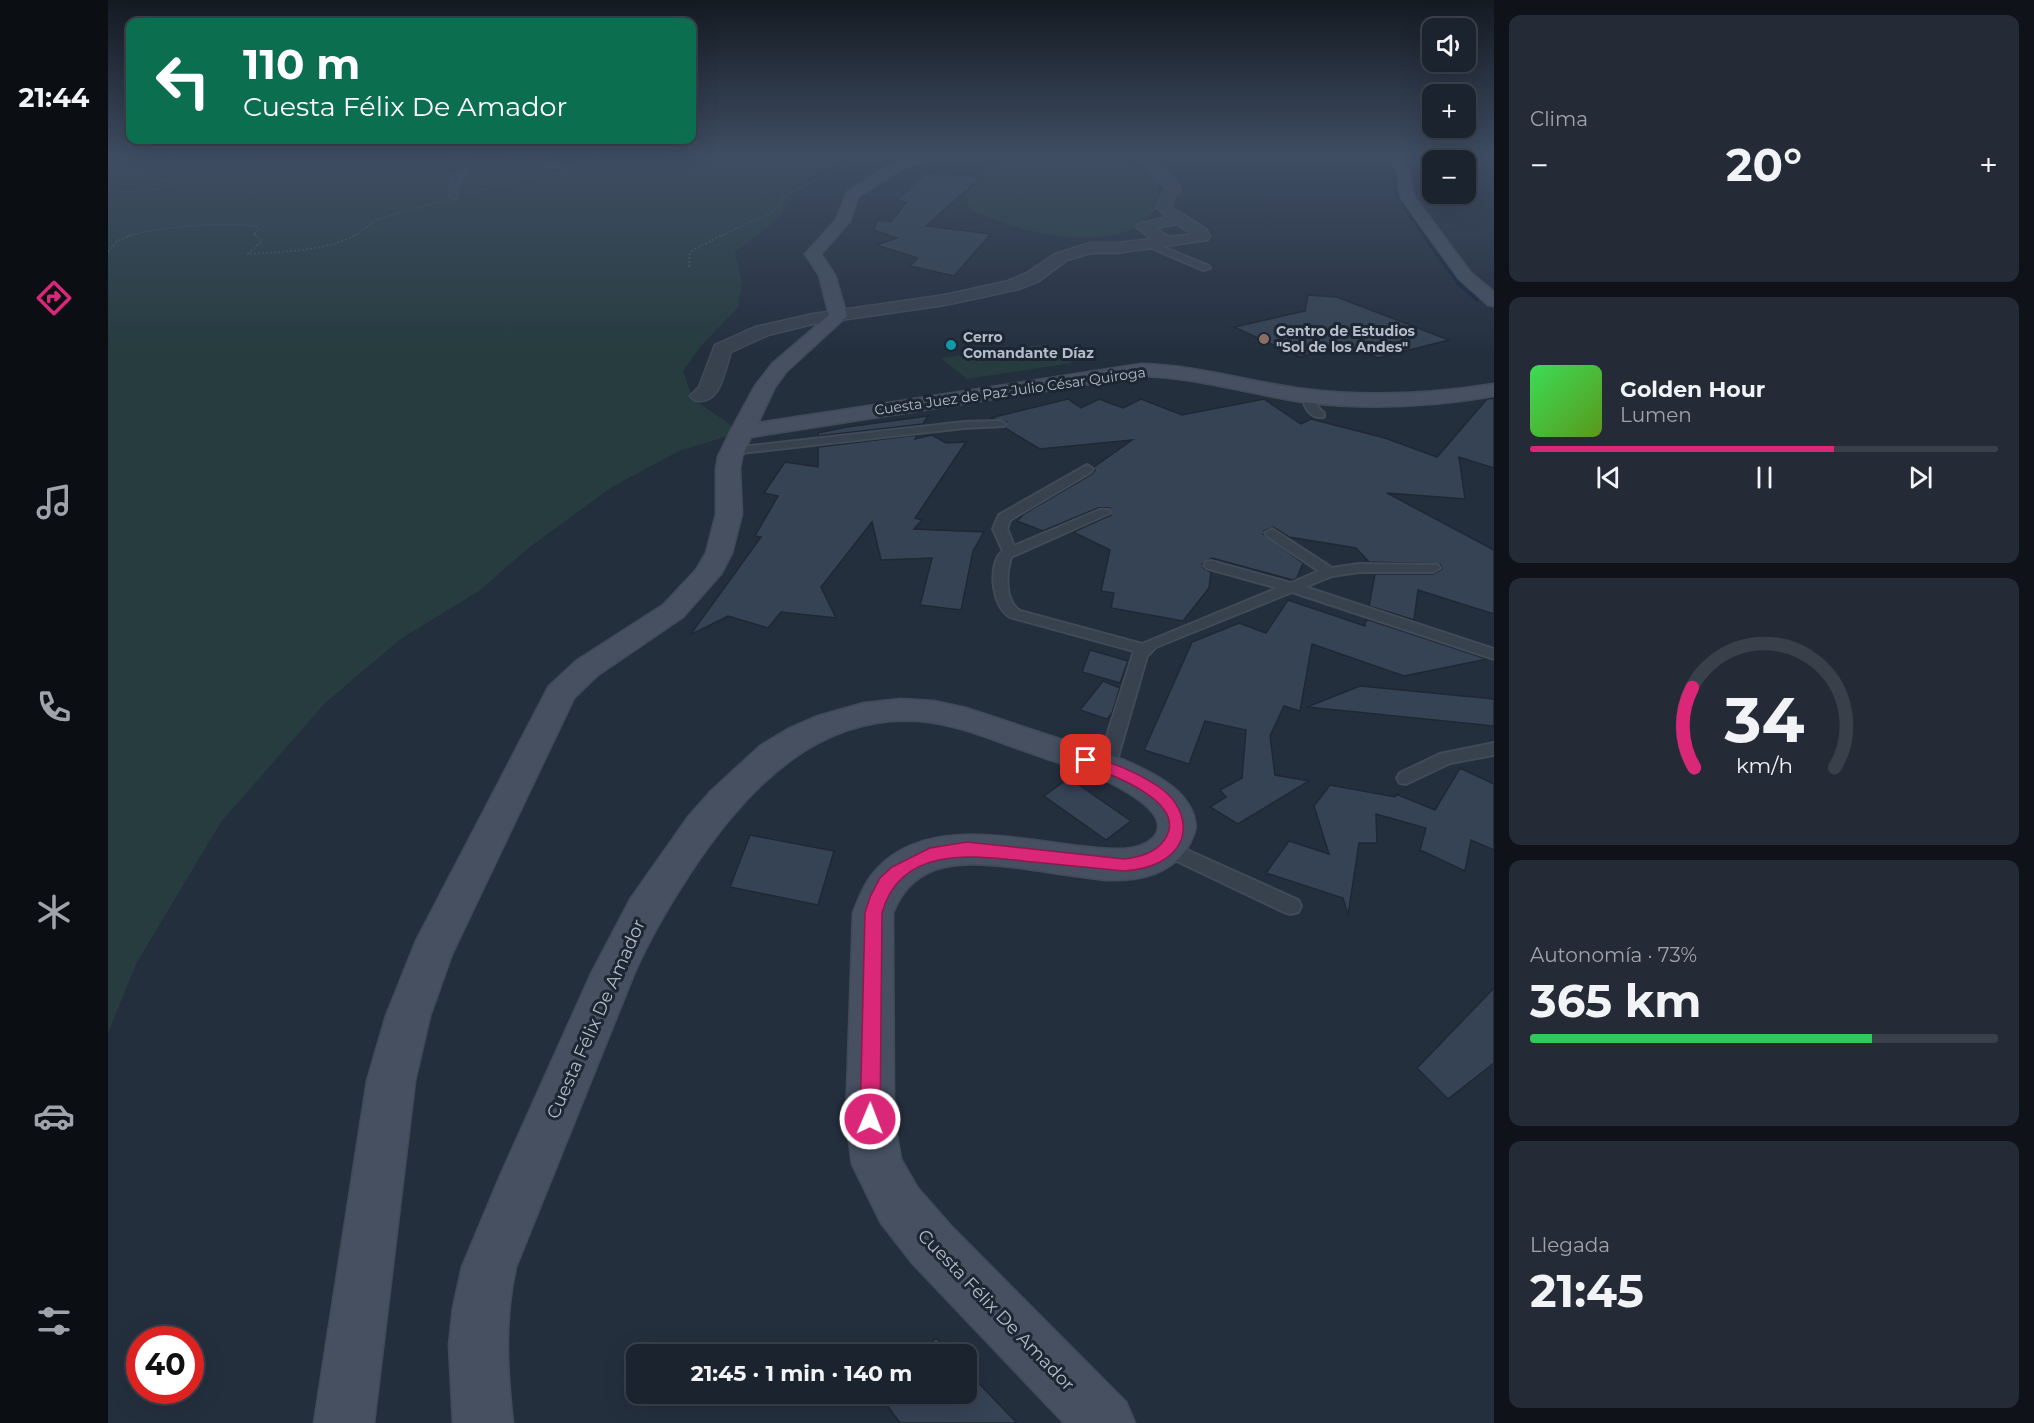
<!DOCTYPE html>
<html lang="es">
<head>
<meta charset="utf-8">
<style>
	:root { --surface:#1b232e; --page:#242b36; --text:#f1f3f6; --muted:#a0a4aa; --line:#39404a; --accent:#db2777 }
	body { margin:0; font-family:Montserrat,sans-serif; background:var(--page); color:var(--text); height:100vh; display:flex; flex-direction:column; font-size:22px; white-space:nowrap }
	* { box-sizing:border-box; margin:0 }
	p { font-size:20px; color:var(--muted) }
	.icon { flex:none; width:33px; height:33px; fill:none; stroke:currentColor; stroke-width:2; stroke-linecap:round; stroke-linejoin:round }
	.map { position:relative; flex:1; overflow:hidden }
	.drawer { display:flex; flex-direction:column; gap:15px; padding:15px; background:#0f1319; width:540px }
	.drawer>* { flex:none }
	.banner { position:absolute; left:18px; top:18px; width:570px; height:126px; border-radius:12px; box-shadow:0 6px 24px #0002,0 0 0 2px var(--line); background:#0b6e4f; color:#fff; overflow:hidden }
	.fabs { position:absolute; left:1314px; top:18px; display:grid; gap:12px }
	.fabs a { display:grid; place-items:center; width:54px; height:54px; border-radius:12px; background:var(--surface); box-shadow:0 6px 24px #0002,0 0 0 2px var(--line); font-size:30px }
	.speed { position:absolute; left:18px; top:1326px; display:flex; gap:12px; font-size:30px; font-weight:700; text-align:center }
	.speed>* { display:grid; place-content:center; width:78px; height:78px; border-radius:50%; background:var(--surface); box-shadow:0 6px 24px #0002,0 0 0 2px var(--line); line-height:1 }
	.speed .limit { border:9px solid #d22; background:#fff; color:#111 }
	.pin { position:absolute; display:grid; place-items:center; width:51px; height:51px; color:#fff; margin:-26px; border-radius:12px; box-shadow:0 3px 9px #0006 }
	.me { position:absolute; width:66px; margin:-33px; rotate:1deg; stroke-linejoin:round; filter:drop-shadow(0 0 4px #0008) }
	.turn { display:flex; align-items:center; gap:21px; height:126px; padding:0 18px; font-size:27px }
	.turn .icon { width:78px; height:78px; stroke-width:2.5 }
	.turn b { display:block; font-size:42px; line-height:51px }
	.big { font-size:45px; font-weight:700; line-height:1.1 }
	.drawer .widget { flex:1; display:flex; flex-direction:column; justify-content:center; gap:9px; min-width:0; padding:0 21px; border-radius:12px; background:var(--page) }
	.drawer .dial { align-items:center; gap:0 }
	.dial svg { height:156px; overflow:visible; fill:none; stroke:var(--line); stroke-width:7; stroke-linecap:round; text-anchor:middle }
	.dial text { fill:var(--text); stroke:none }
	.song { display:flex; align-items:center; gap:18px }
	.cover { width:72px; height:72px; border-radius:9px; background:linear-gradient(135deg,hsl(130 70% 55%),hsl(90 70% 35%)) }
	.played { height:6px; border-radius:3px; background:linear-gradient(90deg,var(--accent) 65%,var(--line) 65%) }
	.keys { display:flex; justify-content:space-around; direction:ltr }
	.heat { display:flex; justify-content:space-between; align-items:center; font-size:33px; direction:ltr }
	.charge { height:9px; border-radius:4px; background:linear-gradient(90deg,#34c759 73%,var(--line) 0) }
	.trip { position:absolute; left:518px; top:1344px; width:351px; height:60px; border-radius:12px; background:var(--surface); box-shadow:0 6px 24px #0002,0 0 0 2px var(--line); font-weight:700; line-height:60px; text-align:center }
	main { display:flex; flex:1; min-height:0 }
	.tab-bar { display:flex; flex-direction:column; width:108px; justify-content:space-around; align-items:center; background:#0b0e12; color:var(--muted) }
	.tab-bar .icon { width:42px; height:42px }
	.tab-bar .selected { color:var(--accent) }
	.tab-bar b { font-size:27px; color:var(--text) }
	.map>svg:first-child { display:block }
	.green { fill:#263c3f }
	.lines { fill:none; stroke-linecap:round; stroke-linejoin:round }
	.stream-far1 { stroke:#17263c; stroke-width:3 }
	.stream { stroke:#17263c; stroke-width:4.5 }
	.building { fill:#364354; stroke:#1f2835; stroke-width:1.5 }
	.lane-casing { stroke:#414a57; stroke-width:4 }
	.street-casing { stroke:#414a57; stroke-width:3 }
	.secondary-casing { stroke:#414a57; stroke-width:3 }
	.path-far1 { stroke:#3f5557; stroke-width:1.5; stroke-dasharray:1.5 1.5; stroke-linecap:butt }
	.path { stroke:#3f5557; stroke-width:2; stroke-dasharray:2 2; stroke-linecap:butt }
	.lane { fill:#38414e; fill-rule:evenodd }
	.street { fill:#38414e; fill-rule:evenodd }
	.secondary { fill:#465061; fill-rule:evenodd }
	.route { fill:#db2777; stroke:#8e194d; stroke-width:1.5 }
	.education-dot { fill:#8d6e63; stroke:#1d2633; stroke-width:2 }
	.culture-dot { fill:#0f9aa8; stroke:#1d2633; stroke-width:2 }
	.labels { text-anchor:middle; stroke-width:6; stroke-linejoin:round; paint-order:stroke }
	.far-poi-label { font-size:14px; font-weight:bold; fill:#b4bcc9; stroke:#1d2633; text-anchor:start }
	.far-street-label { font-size:14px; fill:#b4bcc9; stroke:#1d2633 }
	.near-street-label { font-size:18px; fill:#b4bcc9; stroke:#1d2633 }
</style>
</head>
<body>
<main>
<nav class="tab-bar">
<b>21:44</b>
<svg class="icon selected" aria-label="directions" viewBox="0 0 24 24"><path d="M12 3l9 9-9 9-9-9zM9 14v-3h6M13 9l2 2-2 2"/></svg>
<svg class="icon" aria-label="music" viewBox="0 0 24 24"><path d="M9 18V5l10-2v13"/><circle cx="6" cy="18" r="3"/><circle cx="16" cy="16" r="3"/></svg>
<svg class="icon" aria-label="phone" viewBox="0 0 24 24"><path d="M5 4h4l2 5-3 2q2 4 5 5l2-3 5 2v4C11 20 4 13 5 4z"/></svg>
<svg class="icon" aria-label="climate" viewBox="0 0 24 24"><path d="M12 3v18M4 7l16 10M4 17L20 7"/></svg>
<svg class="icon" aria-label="car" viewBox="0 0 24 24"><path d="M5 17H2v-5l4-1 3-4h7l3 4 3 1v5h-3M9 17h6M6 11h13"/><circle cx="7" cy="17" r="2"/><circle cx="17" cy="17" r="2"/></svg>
<svg class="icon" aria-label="filters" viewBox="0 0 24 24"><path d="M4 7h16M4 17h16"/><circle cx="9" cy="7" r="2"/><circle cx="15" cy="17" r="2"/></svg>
</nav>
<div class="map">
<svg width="1386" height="1423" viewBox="0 0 1386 1423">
	<rect width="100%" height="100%" fill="#242f3e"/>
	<path class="green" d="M0 154H766L749 157 707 176 686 192 670 219 627 252 634 282 630 307 593 346 575 371 585 399 633 432 571 451 504 487 419 549 371 591 294 638 218 702 113 822 28 964 0 1033Z
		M892 154H1014L1050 182C1050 191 1051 202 1046 210 1014 261 900 231 859 207L861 189Z
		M938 344 964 363 859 379 833 358Z"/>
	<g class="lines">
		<path class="stream-far1" d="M1273 154 1286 167 1287 192 1316 236"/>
		<path class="stream" d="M1315 234 1351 284 1369 299"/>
	</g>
	<path class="building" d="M818 173 874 177 818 226 883 234 846 276 802 266 810 258 768 245 789 238 766 230 769 220 783 222 798 202 789 200Z
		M1200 295 1229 297 1341 340 1270 358 1240 345 1192 357 1126 327 1197 311Z
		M1386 398V468L1351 457 1357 499 1279 493 1386 550V614L1310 590 1306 620 1261 606 1267 574H1325L1334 569 1332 564 1261 562 1248 548 1181 537 1165 527 1156 531 1155 534 1195 563 1189 578 1185 580 1104 558 1094 564 1096 569 1103 572 1101 588 1075 621 1003 608 1006 593 993 591 1002 550 965 532 1003 515 1002 508H990L935 531 909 521 916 514 984 474 987 470 986 467 1024 440 932 449 897 428 899 422 882 418 960 399 973 408 991 399 1015 408 1033 399 1074 415 1156 399 1193 424 1203 419 1277 438 1329 457 1379 399Z
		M820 416 815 424 710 436V433L739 427Z
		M809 435 807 439 824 435 838 443 858 442 807 518 814 520 806 529 876 532 865 551 853 610 812 605 824 558 773 560 764 522 713 587 728 618 673 612 660 628 620 616 582 635 653 537 647 536 670 496 656 493 677 462 710 467V447Z
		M1180 600 1257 626 1258 619 1379 659 1296 676 1204 644 1192 711 1176 706 1162 736 1167 775 1201 781 1130 824 1102 807 1118 797 1112 790 1134 778 1138 730 1097 721 1081 764 1036 750 1084 642 1131 623 1158 633Z
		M982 650 1020 661 1012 683 974 672Z
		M995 681 1012 688 1004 713 999 719 972 710Z
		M1252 686 1386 699V726L1199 707Z
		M1352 768 1386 784V850L1363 840 1357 871 1312 850 1318 828 1268 814 1269 843H1251L1240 915 1235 898 1158 873 1181 841 1221 854 1206 806 1222 785 1287 797 1288 794 1327 810Z
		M961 778 1023 821 998 840 936 796Z
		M642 835 726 851 710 905 622 887Z
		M1386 988V1063L1340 1099 1309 1068Z
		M828 1338 844 1354H811Z
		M858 1370 909 1423H792L771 1394H858Z"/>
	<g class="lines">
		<defs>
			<path id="lane" d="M349 154H355L351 157 360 161C358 175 348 179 348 197L345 199 342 197 343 181 353 167 354 162 344 158Z
				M399 154H408L462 168 459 170Z
				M1042 242 1101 266 1102 268 1095 270 1039 246V242Z
				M1198 392C1205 394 1207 407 1216 413V417C1201 419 1197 407 1193 395Z
				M892 421 898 424 896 426 856 428 624 454 618 451 624 448 856 422Z
				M979 465 985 469 983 472 902 520 899 529 906 546 991 510H1001L1002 513 903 557C898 573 896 601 912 611L1034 644 1170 588 1098 568 1096 565 1098 562 1103 561 1183 583 1211 571 1159 536 1157 533 1164 529 1224 568 1251 564 1330 565 1332 568 1325 572H1251L1224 576 1197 587 1386 649V659L1184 592 1048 647 1039 656 1007 767 1004 771 998 773 992 771 989 767 1026 651 902 617C884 607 879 563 895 551L885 529 891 515Z
				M1386 743V755L1342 763 1298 784 1292 783 1289 778 1292 773 1332 754Z
				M1059 841 1190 900 1193 906 1190 912 1183 914 1176 912 1052 853 1049 848 1052 843Z"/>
			<path id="street" d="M1024 154H1037L1068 181 1073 190 1067 196 1063 207 1098 229 1102 237 1100 240 1009 253H983L959 260 931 281 911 289 837 305 705 324 660 335 623 352C616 371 613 407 586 400L582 396 591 387 607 345 647 327 705 314 837 295 900 281 919 273 947 254 982 243H1009L1044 239 1028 227 1030 224 1059 217 1049 208 1054 194 1059 189ZM1068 224 1085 234 1061 237 1048 228Z"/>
			<path id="secondary" d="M817 154H835L833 157 794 168 750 197 742 221 713 254 727 275 739 316 678 372 667 387 650 423 1033 364C1088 365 1141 382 1195 389 1259 397 1323 394 1386 384V396C1323 407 1259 410 1195 402 1141 394 1088 377 1033 376L643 437 634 457 632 469 634 514 624 553 613 574 575 617 490 675 466 698 344 954 322 1016 307 1081 266 1423H206L259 1081 278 1016 308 941 441 686 468 661 555 605 588 570 598 553 608 514V469L610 457 622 432 647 386 664 364 721 315 711 275 697 254 728 220 739 192 786 162Z
				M1275 154H1287L1302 170 1305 195 1363 273 1386 292V306L1380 305 1351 279 1293 198 1290 171Z
				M793 699 826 701 858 708 1016 760C1043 772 1081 789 1087 821 1089 829 1085 836 1082 843 1065 874 1033 881 999 880 970 877 941 872 912 868 861 862 807 856 785 913L786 1119 793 1159 809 1187 843 1226 1018 1402 1027 1423H956L805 1264 773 1223 744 1164 738 1119 745 913C751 898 757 881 769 869 827 805 943 851 1016 849 1027 848 1037 846 1045 838 1068 814 1009 786 993 778 969 768 944 761 920 752 884 740 849 724 811 721 712 714 643 785 591 860 566 897 544 933 526 974L408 1267C396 1320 399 1369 405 1423H345L341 1345 345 1308 354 1267 393 1174 483 974 523 898 580 817 603 791 652 746 680 729 710 716 756 703Z"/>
		</defs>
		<use href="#lane" class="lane-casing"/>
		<use href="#street" class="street-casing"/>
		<use href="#secondary" class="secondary-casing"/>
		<path class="path-far1" d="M474 164 513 154
			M0 191C21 190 50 195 68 181L16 176 30 172 40 164 99 154
			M363 192 426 177
			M20 236C60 225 107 223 148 226L151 229 146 234 148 236
			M246 236 270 219 333 201
			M613 236 664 212 670 207 675 197 739 165 752 154"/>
		<path class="path" d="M146 234 154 241 140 254C170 252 224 251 248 234
			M0 252 9 241 26 234
			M581 267 582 252 616 234"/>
		<use href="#lane" class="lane"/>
		<use href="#street" class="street"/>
		<use href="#secondary" class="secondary"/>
	</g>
	<linearGradient id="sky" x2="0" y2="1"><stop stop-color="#141a22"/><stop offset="0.44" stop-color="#3f4d63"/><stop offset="1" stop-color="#3f4d63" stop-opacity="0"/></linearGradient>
	<rect width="1386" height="353" fill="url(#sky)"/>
	<path class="route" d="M978 755C1003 762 1029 772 1051 787 1079 806 1087 843 1052 862 1041 868 1029 870 1016 871 986 868 956 865 925 862 869 856 793 843 774 913L772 1119 769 1126 762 1129 755 1126 752 1119 757 913 762 897 772 878 784 867 822 848 859 842 1016 859C1032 857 1048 853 1057 839 1082 801 997 772 973 763L971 760Z"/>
	<circle class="education-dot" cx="1156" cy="339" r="6"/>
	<circle class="culture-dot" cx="843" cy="345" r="6"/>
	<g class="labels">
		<g class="far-poi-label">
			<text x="1168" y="336">Centro de Estudios<tspan x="1168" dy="16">"Sol de los Andes"</tspan></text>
			<text x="855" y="342">Cerro<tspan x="855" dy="16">Comandante Díaz</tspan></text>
		</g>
		<g class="far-street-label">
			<text transform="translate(902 391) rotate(-8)" y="5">Cuesta Juez de Paz Julio César Quiroga</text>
		</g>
		<g class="near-street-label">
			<text transform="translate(488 1019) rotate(-66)" y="6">Cuesta Félix De Amador</text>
			<text transform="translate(888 1310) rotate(46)" y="6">Cuesta Félix De Amador</text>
		</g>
	</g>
</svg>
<div class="fabs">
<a><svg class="icon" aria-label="sound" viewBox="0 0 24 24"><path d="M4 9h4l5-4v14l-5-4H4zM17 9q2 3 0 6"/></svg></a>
<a>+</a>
<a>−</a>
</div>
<div class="speed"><div class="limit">40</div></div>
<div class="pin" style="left:978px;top:760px;background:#d93025"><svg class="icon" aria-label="arrive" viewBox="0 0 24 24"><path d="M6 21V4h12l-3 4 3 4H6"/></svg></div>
<svg class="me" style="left:762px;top:1119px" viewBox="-20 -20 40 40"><circle r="17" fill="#db2777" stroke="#fff" stroke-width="3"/><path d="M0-11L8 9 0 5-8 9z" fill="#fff"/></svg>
<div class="trip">21:45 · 1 min · 140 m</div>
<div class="banner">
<div class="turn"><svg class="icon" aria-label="left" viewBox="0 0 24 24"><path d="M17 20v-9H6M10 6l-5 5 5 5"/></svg><div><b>110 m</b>Cuesta Félix De Amador</div></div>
</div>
</div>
<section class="drawer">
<div class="widget"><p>Clima</p>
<div class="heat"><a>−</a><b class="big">20°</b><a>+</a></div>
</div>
<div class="widget">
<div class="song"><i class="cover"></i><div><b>Golden Hour</b><p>Lumen</p></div></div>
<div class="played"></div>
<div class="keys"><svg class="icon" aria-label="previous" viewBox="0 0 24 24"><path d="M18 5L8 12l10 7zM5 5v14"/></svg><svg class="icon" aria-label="pause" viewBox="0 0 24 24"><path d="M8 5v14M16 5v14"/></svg><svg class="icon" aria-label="next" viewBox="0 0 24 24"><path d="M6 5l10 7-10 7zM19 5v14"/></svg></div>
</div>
<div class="widget dial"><svg viewBox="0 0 100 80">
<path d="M14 69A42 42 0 1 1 86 69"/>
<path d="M14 69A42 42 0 0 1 13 28" stroke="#db2777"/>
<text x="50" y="56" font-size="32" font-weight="700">34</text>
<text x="50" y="72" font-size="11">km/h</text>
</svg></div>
<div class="widget"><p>Autonomía · 73%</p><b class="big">365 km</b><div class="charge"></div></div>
<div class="widget"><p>Llegada</p><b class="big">21:45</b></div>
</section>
</main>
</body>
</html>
